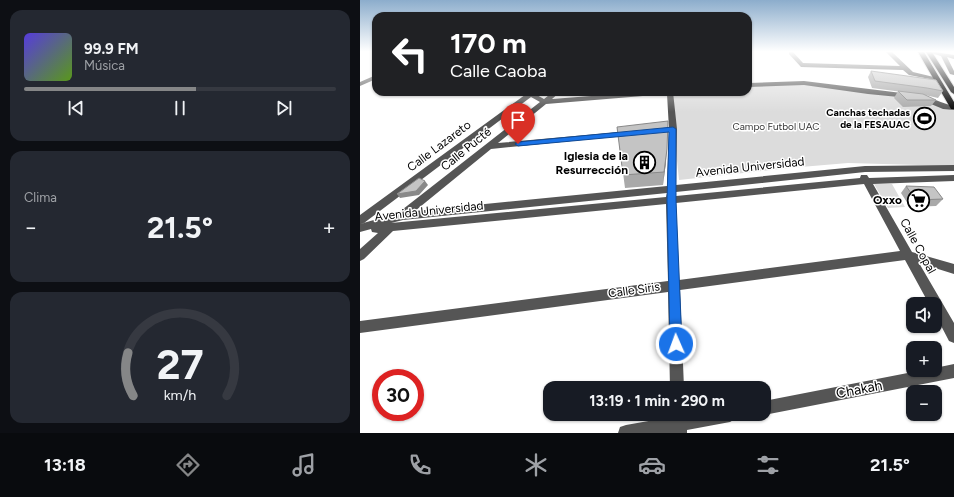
<!DOCTYPE html>
<html lang="es">
<head>
<meta charset="utf-8">
<style>
	:root { --surface:#171b24; --page:#242831; --text:#f1f3f6; --muted:#9ea1a6; --line:#363941; --accent:#858687 }
	body { margin:0; font-family:Figtree,sans-serif; background:var(--page); color:var(--text); height:100vh; display:flex; flex-direction:column; font-size:15px; white-space:nowrap }
	* { box-sizing:border-box; margin:0 }
	p { font-size:13px; color:var(--muted) }
	.icon { flex:none; width:22px; height:22px; fill:none; stroke:currentColor; stroke-width:2; stroke-linecap:round; stroke-linejoin:round }
	.map { position:relative; flex:1; overflow:hidden }
	.sheet { display:flex; flex-direction:column; gap:10px; padding:10px; background:#0d0f14; width:360px }
	.sheet>* { flex:none }
	.guide { position:absolute; left:12px; top:12px; width:380px; height:84px; border-radius:12px; box-shadow:0 1px 3px #0004; background:#202124; color:#fff; overflow:hidden }
	.buttons { position:absolute; left:546px; top:297px; display:grid; gap:8px }
	.buttons a { display:grid; place-items:center; width:36px; height:36px; border-radius:8px; background:var(--surface); box-shadow:0 1px 3px #0004; font-size:20px }
	.speed { position:absolute; left:12px; top:369px; display:flex; gap:8px; font-size:20px; font-weight:700; text-align:center }
	.speed>* { display:grid; place-content:center; width:52px; height:52px; border-radius:50%; background:var(--surface); box-shadow:0 1px 3px #0004; line-height:1 }
	.speed .limit { border:6px solid #d22; background:#fff; color:#111 }
	.pin { position:absolute; display:grid; place-items:center; width:34px; height:34px; color:#fff; margin:-41px -17px; border-radius:50% 50% 50% 0; rotate:-45deg; box-shadow:0 0 4px #0007 }
	.pin .icon { rotate:45deg }
	.me { position:absolute; width:44px; margin:-22px; rotate:358deg; stroke-linejoin:round; filter:drop-shadow(0 0 3px #0008) }
	.turn { display:flex; align-items:center; gap:14px; height:84px; padding:0 12px; font-size:18px }
	.turn .icon { width:52px; height:52px; stroke-width:2.5 }
	.turn b { display:block; font-size:28px; line-height:34px }
	.big { font-size:30px; font-weight:700; line-height:1.1 }
	.sheet .card { flex:1; display:flex; flex-direction:column; justify-content:center; gap:6px; min-width:0; padding:0 14px; border-radius:12px; background:var(--page) }
	.sheet .dial { align-items:center; gap:0 }
	.dial svg { height:104px; overflow:visible; fill:none; stroke:var(--line); stroke-width:7; stroke-linecap:round; text-anchor:middle }
	.dial text { fill:var(--text); stroke:none }
	.song { display:flex; align-items:center; gap:12px }
	.cover { width:48px; height:48px; border-radius:6px; background:linear-gradient(135deg,hsl(250 70% 55%),hsl(90 70% 35%)) }
	.played { height:4px; border-radius:2px; background:linear-gradient(90deg,var(--accent) 55%,var(--line) 55%) }
	.keys { display:flex; justify-content:space-around; direction:ltr }
	.heat { display:flex; justify-content:space-between; align-items:center; font-size:22px; direction:ltr }
	.trip { position:absolute; left:183px; top:381px; width:228px; height:40px; border-radius:12px; background:var(--surface); box-shadow:0 1px 3px #0004; font-weight:700; line-height:40px; text-align:center }
	.tab-bar { display:flex; height:64px; justify-content:space-around; align-items:center; background:#090b0e; color:var(--muted) }
	.tab-bar .icon { width:28px; height:28px }
	.tab-bar .selected { color:var(--accent) }
	.tab-bar b { font-size:18px; color:var(--text) }
	main { display:flex; flex:1; min-height:0 }
	.map>svg:first-child { display:block }
	.green { fill:#dcdcdc }
	.lines { fill:none; stroke-linecap:round; stroke-linejoin:round }
	.major-casing { stroke:#dbdbdb; stroke-width:2 }
	.minor { fill:#555; fill-rule:evenodd }
	.major { fill:#000; fill-rule:evenodd }
	.wall { fill:#a9a9a9 }
	.shaded-wall { fill:#898989 }
	.building { fill:#c4c4c4; stroke:#898989 }
	.route { fill:#1a73e8; stroke:#114b97 }
	.labels { text-anchor:middle; stroke-width:3; stroke-linejoin:round; paint-order:stroke }
	.far-poi-label { font-size:10px; font-weight:bold; fill:#000; stroke:#fff; text-anchor:end }
	.far-park-label { font-size:10px; fill:#333; stroke:#fff }
	.street-label { font-size:12px; fill:#000; stroke:#fff }
	.poi-label { font-size:12px; font-weight:bold; fill:#000; stroke:#fff; text-anchor:end }
	.near-street-label { font-size:14px; fill:#000; stroke:#fff }
</style>
</head>
<body>
<main>
<section class="sheet">
<div class="card">
<div class="song"><i class="cover"></i><div><b>99.9 FM</b><p>Música</p></div></div>
<div class="played"></div>
<div class="keys"><svg class="icon" aria-label="previous" viewBox="0 0 24 24"><path d="M18 5L8 12l10 7zM5 5v14"/></svg><svg class="icon" aria-label="pause" viewBox="0 0 24 24"><path d="M8 5v14M16 5v14"/></svg><svg class="icon" aria-label="next" viewBox="0 0 24 24"><path d="M6 5l10 7-10 7zM19 5v14"/></svg></div>
</div>
<div class="card"><p>Clima</p>
<div class="heat"><a>−</a><b class="big">21.5°</b><a>+</a></div>
</div>
<div class="card dial"><svg viewBox="0 0 100 80">
<path d="M14 69A42 42 0 1 1 86 69"/>
<path d="M14 69A42 42 0 0 1 10 36" stroke="#858687"/>
<text x="50" y="56" font-size="32" font-weight="700">27</text>
<text x="50" y="72" font-size="11">km/h</text>
</svg></div>
</section>
<div class="map">
<svg width="594" height="433" viewBox="0 0 594 433">
	<rect width="100%" height="100%" fill="#fff"/>
	<path class="green" d="M435 83 556 96 594 108V166L488 163 429 168 319 180 310 92H388V85Z
		M514 184H532L545 207 528 208Z"/>
	<g class="lines">
		<defs>
			<path id="major" d="M558 52H564L594 102V109H591Z
				M566 52H572L594 87V94L591 92Z"/>
		</defs>
		<use href="#major" class="major-casing"/>
		<path class="minor" d="M429 52H433L443 63 540 66 526 52H532L553 72 578 78 575 80 549 75 543 70 441 67 429 54Z
			M567 52H576L594 55V59L587 57 594 71V75L590 74 581 56Z
			M16 75V79L0 86V82Z
			M444 81C482 86 520 90 558 95 571 96 582 104 594 106V110L583 109 559 99 508 94 444 85 388 87V83Z
			M169 92H176L175 94 184 99 193 92H200L192 99 283 92H313L317 129 316 185 505 166 594 165V171L505 172 316 192V196L500 178 501 175H507L509 178 594 175V181L513 184 552 252 594 264V274L559 263 594 323V343L589 341 575 314V304H569L545 260 320 290 324 388H310L308 292 0 333V321L308 281 306 204 33 231 4 259 0 261V249L18 233 12 232 11 229 0 232V224L38 213 180 102 171 97 4 223 0 224V215ZM307 94 309 129 307 186 55 211 131 149 271 135 275 133 271 131 138 143 186 104ZM504 184 540 251 319 280 316 203ZM307 193 306 197 31 223 43 220Z
			M594 364V378L404 415 400 414H404V401L563 370H575V368Z
			M310 414H378L375 419 370 422 327 430V433H258L260 427 266 425 311 417Z"/>
		<use href="#major" class="major"/>
	</g>
	<path class="wall" d="M511 71 583 91 578 98 565 95 576 100 571 106 543 107 534 98 538 91 550 93 512 88 508 77Z
		M257 127 306 162 303 185 265 188Z
		M546 186 583 199 576 206 550 207 541 193Z"/>
	<path class="shaded-wall" d="M308 121 306 162 303 185 304 172Z
		M65 181 68 185 59 195 40 198 37 194Z"/>
	<path class="building" d="M511 71 576 80 583 91 567 88 515 81Z
		M538 91 563 94 576 100H547Z
		M308 121 307 149 304 172 263 175 257 127Z
		M59 178 65 181 56 191 37 194Z
		M546 186 574 187 583 199 556 200Z"/>
	<linearGradient id="sky" x2="0" y2="1"><stop stop-color="#8cadcc"/><stop offset="0.46" stop-color="#fff"/><stop offset="1" stop-color="#fff" stop-opacity="0"/></linearGradient>
	<rect width="594" height="112" fill="url(#sky)"/>
	<path class="route" d="M313 127 316 129V200L322 344 320 348 316 350 312 348 310 344 307 200 309 132 158 146 155 144 158 142Z"/>
	<defs>
		<symbol id="stadium-ring" viewBox="-11 -11 22 22"><circle r="9.5" fill="#fff" stroke="#000" stroke-width="1.5"/><path d="M0-5a6.5 5 0 1 0 0 10a6.5 5 0 1 0 0-10ZM-3.5-1.8h7v3.6h-7Z" fill="#000"/></symbol>
		<symbol id="building-ring" viewBox="-11 -11 22 22"><circle r="9.5" fill="#fff" stroke="#000" stroke-width="1.5"/><path d="M-4-6H4V6H1V3H-1V6H-4ZM-2.5-4.3h1.7v1.8h-1.7ZM.8-4.3h1.7v1.8H.8ZM-2.5-1h1.7V.8h-1.7ZM.8-1h1.7V.8H.8Z" fill="#000"/></symbol>
		<symbol id="supermarket-ring" viewBox="-11 -11 22 22"><circle r="9.5" fill="#fff" stroke="#000" stroke-width="1.5"/><path d="M-6-5.5h2.5l.6 2H6L4.5 2H-2.5L-4.4-4H-6ZM-1.5 3.2a1.3 1.3 0 1 0 .1 0ZM3 3.2a1.3 1.3 0 1 0 .1 0Z" fill="#000"/></symbol>
	</defs>
	<g fill-rule="evenodd">
		<use href="#stadium-ring" x="552" y="106" width="25" height="25"/>
		<use href="#building-ring" x="272" y="150" width="25" height="25"/>
		<use href="#supermarket-ring" x="546" y="188" width="25" height="25"/>
	</g>
	<g class="labels">
		<g class="far-poi-label">
			<text x="550" y="116">Canchas techadas<tspan x="550" dy="12">de la FESAUAC</tspan></text>
		</g>
		<g class="far-park-label">
			<text x="416" y="130">Campo Futbol UAC</text>
		</g>
		<g class="street-label">
			<text transform="translate(79 146) rotate(-37)" y="4">Calle Lazareto</text>
			<text transform="translate(106 149) rotate(-39)" y="4">Calle Pucté</text>
			<text transform="translate(390 167) rotate(-6)" y="4">Avenida Universidad</text>
			<text transform="translate(69 211) rotate(-6)" y="4">Avenida Universidad</text>
			<text transform="translate(558 246) rotate(61)" y="4">Calle Copal</text>
			<text transform="translate(274 290) rotate(-8)" y="4">Calle Siris</text>
		</g>
		<g class="poi-label">
			<text x="268" y="160">Iglesia de la<tspan x="268" dy="14">Resurrección</tspan></text>
			<text x="542" y="204">Oxxo</text>
		</g>
		<g class="near-street-label">
			<text transform="translate(499 389) rotate(-11)" y="5">Chakah</text>
		</g>
	</g>
</svg>
<div class="buttons">
<a><svg class="icon" aria-label="sound" viewBox="0 0 24 24"><path d="M4 9h4l5-4v14l-5-4H4zM17 9q2 3 0 6"/></svg></a>
<a>+</a>
<a>−</a>
</div>
<div class="speed"><div class="limit">30</div></div>
<div class="pin" style="left:158px;top:144px;background:#d93025"><svg class="icon" aria-label="arrive" viewBox="0 0 24 24"><path d="M6 21V4h12l-3 4 3 4H6"/></svg></div>
<svg class="me" style="left:316px;top:344px" viewBox="-20 -20 40 40"><circle r="17" fill="#1a73e8" stroke="#fff" stroke-width="3"/><path d="M0-11L8 9 0 5-8 9z" fill="#fff"/></svg>
<div class="trip">13:19 · 1 min · 290 m</div>
<div class="guide">
<div class="turn"><svg class="icon" aria-label="left" viewBox="0 0 24 24"><path d="M17 20v-9H6M10 6l-5 5 5 5"/></svg><div><b>170 m</b>Calle Caoba</div></div>
</div>
</div>
</main>
<nav class="tab-bar">
<b>13:18</b>
<svg class="icon selected" aria-label="directions" viewBox="0 0 24 24"><path d="M12 3l9 9-9 9-9-9zM9 14v-3h6M13 9l2 2-2 2"/></svg>
<svg class="icon" aria-label="music" viewBox="0 0 24 24"><path d="M9 18V5l10-2v13"/><circle cx="6" cy="18" r="3"/><circle cx="16" cy="16" r="3"/></svg>
<svg class="icon" aria-label="phone" viewBox="0 0 24 24"><path d="M5 4h4l2 5-3 2q2 4 5 5l2-3 5 2v4C11 20 4 13 5 4z"/></svg>
<svg class="icon" aria-label="climate" viewBox="0 0 24 24"><path d="M12 3v18M4 7l16 10M4 17L20 7"/></svg>
<svg class="icon" aria-label="car" viewBox="0 0 24 24"><path d="M5 17H2v-5l4-1 3-4h7l3 4 3 1v5h-3M9 17h6M6 11h13"/><circle cx="7" cy="17" r="2"/><circle cx="17" cy="17" r="2"/></svg>
<svg class="icon" aria-label="filters" viewBox="0 0 24 24"><path d="M4 7h16M4 17h16"/><circle cx="9" cy="7" r="2"/><circle cx="15" cy="17" r="2"/></svg>
<b>21.5°</b>
</nav>
</body>
</html>
